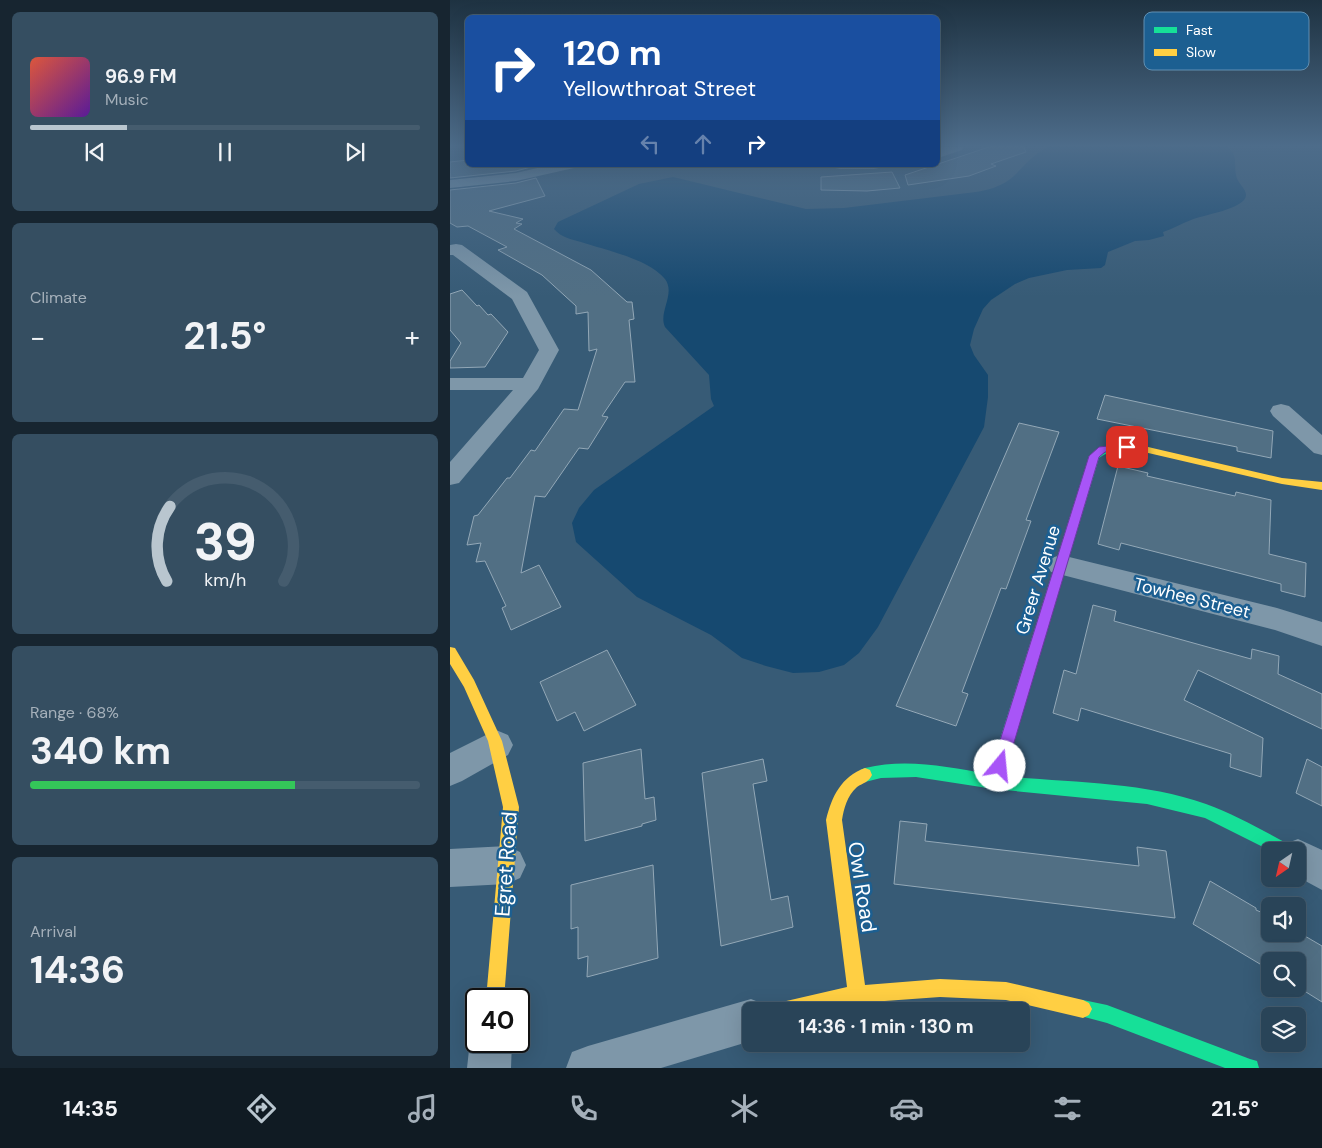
<!DOCTYPE html>
<html lang="en">
<head>
<meta charset="utf-8">
<style>
	:root { --surface:#294458; --page:#354e61; --text:#f1f3f6; --muted:#a5b0ba; --line:#455c6e; --accent:#b9c6cf }
	body { margin:0; font-family:"DM Sans",sans-serif; background:var(--page); color:var(--text); height:100vh; display:flex; flex-direction:column; font-size:19px; white-space:nowrap }
	* { box-sizing:border-box; margin:0 }
	p { font-size:16px; color:var(--muted) }
	.icon { flex:none; width:28px; height:28px; fill:none; stroke:currentColor; stroke-width:2; stroke-linecap:round; stroke-linejoin:round }
	.map { position:relative; flex:1; overflow:hidden }
	.panel { display:flex; flex-direction:column; gap:12px; padding:12px; background:#172530; width:450px }
	.panel>* { flex:none }
	.top-card { position:absolute; left:15px; top:15px; width:475px; height:152px; border-radius:8px; box-shadow:0 5px 20px #0002,0 0 0 1px var(--line); background:#1a4fa0; color:#fff; overflow:hidden }
	.needle { width:32px; rotate:214deg }
	.tools { position:absolute; left:811px; top:842px; display:grid; gap:10px }
	.tools a { display:grid; place-items:center; width:45px; height:45px; border-radius:8px; background:var(--surface); box-shadow:0 5px 20px #0002,0 0 0 1px var(--line); font-size:25px }
	.speed { position:absolute; left:15px; top:988px; display:flex; gap:10px; font-size:25px; font-weight:700; text-align:center }
	.speed>* { display:grid; place-content:center; width:65px; height:65px; border-radius:50%; background:var(--surface); box-shadow:0 5px 20px #0002,0 0 0 1px var(--line); line-height:1 }
	.speed .limit { border:2px solid #111; border-radius:8px; background:#fff; color:#111 }
	.pin { position:absolute; display:grid; place-items:center; width:42px; height:42px; color:#fff; margin:-21px; border-radius:10px; box-shadow:0 2px 8px #0006 }
	.me { position:absolute; width:55px; margin:-28px; rotate:17deg; stroke-linejoin:round; filter:drop-shadow(0 0 4px #0008) }
	.turn { display:flex; align-items:center; gap:18px; height:105px; padding:0 15px; font-size:22px }
	.turn .icon { width:65px; height:65px; stroke-width:2.5 }
	.turn b { display:block; font-size:35px; line-height:42px }
	.lanes { display:flex; align-items:center; height:48px; padding:0 15px; background:#0003; justify-content:center; gap:25px; direction:ltr }
	.lanes .off { opacity:.35 }
	.big { font-size:38px; font-weight:700; line-height:1.1 }
	.panel .card { flex:1; display:flex; flex-direction:column; justify-content:center; gap:8px; min-width:0; padding:0 18px; border-radius:8px; background:var(--page) }
	.panel .dial { align-items:center; gap:0 }
	.dial svg { height:130px; overflow:visible; fill:none; stroke:var(--line); stroke-width:7; stroke-linecap:round; text-anchor:middle }
	.dial text { fill:var(--text); stroke:none }
	.song { display:flex; align-items:center; gap:15px }
	.cover { width:60px; height:60px; border-radius:8px; background:linear-gradient(135deg,hsl(10 70% 55%),hsl(270 70% 35%)) }
	.played { height:5px; border-radius:2px; background:linear-gradient(90deg,var(--accent) 25%,var(--line) 25%) }
	.keys { display:flex; justify-content:space-around; direction:ltr }
	.heat { display:flex; justify-content:space-between; align-items:center; font-size:28px; direction:ltr }
	.charge { height:8px; border-radius:4px; background:linear-gradient(90deg,#34c759 68%,var(--line) 0) }
	.trip { position:absolute; left:292px; top:1002px; width:288px; height:50px; border-radius:8px; background:var(--surface); box-shadow:0 5px 20px #0002,0 0 0 1px var(--line); font-weight:700; line-height:50px; text-align:center }
	.dock { display:flex; height:80px; justify-content:space-around; align-items:center; background:#101b23; color:var(--muted) }
	.dock .icon { width:35px; height:35px }
	.dock .current { color:var(--accent) }
	.dock b { font-size:22px; color:var(--text) }
	main { display:flex; flex:1; min-height:0 }
	.map>svg:first-child { display:block }
	.water { fill:#164970 }
	.building { fill:#516f84; stroke:#93a8b7 }
	.lines { fill:none; stroke-linecap:round; stroke-linejoin:round }
	.street { fill:#7e97a9; fill-rule:evenodd }
	.fast { fill:#16e098; fill-rule:evenodd }
	.slow { fill:#ffcf43; fill-rule:evenodd }
	.route { fill:#a855f7; stroke:#6d37a1 }
	.labels { text-anchor:middle; stroke-width:5; stroke-linejoin:round; paint-order:stroke }
	.street-label { font-size:18px; fill:#fff; stroke:#1c5f91 }
	.near-street-label { font-size:21px; fill:#fff; stroke:#1c5f91 }
	.key { fill:#1c5f91; stroke:#608fb2; stroke-width:1 }
	.key-label { font-size:14px; fill:#fff }
</style>
</head>
<body>
<main>
<section class="panel">
<div class="card">
<div class="song"><i class="cover"></i><div><b>96.9 FM</b><p>Music</p></div></div>
<div class="played"></div>
<div class="keys"><svg class="icon" aria-label="previous" viewBox="0 0 24 24"><path d="M18 5L8 12l10 7zM5 5v14"/></svg><svg class="icon" aria-label="pause" viewBox="0 0 24 24"><path d="M8 5v14M16 5v14"/></svg><svg class="icon" aria-label="next" viewBox="0 0 24 24"><path d="M6 5l10 7-10 7zM19 5v14"/></svg></div>
</div>
<div class="card"><p>Climate</p>
<div class="heat"><a>−</a><b class="big">21.5°</b><a>+</a></div>
</div>
<div class="card dial"><svg viewBox="0 0 100 80">
<path d="M14 69A42 42 0 1 1 86 69"/>
<path d="M14 69A42 42 0 0 1 16 23" stroke="#b9c6cf"/>
<text x="50" y="56" font-size="32" font-weight="700">39</text>
<text x="50" y="72" font-size="11">km/h</text>
</svg></div>
<div class="card"><p>Range · 68%</p><b class="big">340 km</b><div class="charge"></div></div>
<div class="card"><p>Arrival</p><b class="big">14:36</b></div>
</section>
<div class="map">
<svg width="872" height="1068" viewBox="0 0 872 1068">
	<rect width="100%" height="100%" fill="#375b76"/>
	<path class="water" d="M598 147H777C788 155 784 163 786 175 787 183 796 188 796 195 796 209 752 215 741 220 732 223 723 229 713 232L714 236 699 240 685 241 658 252 655 265 651 268 617 270 579 278 565 284 541 300 533 309 524 329 520 345 524 355 538 375V397L534 427 428 627 409 653 394 665 369 672 343 673 316 666 292 658 261 635 187 597 126 542 122 523 129 508 144 490 264 406 261 399 259 375 215 327C208 312 226 294 215 279 199 259 155 250 131 242 121 239 112 238 104 229L108 222 189 184 223 177 356 209 394 208 526 192C538 190 549 187 559 180 573 169 582 154 598 147Z"/>
	<path class="building" d="M539 147H574L576 152 541 164 546 166 519 176 458 185 455 175Z
		M18 160V165H80L81 167 66 171 0 178V162Z
		M442 172 450 188 417 191 371 190V177Z
		M86 178 95 196 39 211 73 219 66 223 72 224 64 229 141 270 177 302H182L184 319 179 320 185 382H175L152 416 158 417 138 449 129 448 95 497 85 496 71 573 89 565 111 607 61 630 52 608 56 606 35 561 26 562 31 543 17 545 24 516 28 515 57 478H60L81 450 85 451 114 409 128 410 147 349 139 351 138 312 126 314V306L92 275 48 250 57 247 18 226 7 227 0 223V190L66 183Z
		M12 290 27 306 29 305 38 315 41 314 58 332 35 367 0 368V361L11 343 0 330V294Z
		M655 395 823 431 821 458 787 451V447L647 419Z
		M569 423 609 432 576 520 581 521 556 589 551 588 512 692 518 694 506 726 446 706Z
		M668 466 698 473 697 476 785 496 786 492 821 500 819 554 856 563 855 597 831 591V584L671 543 669 550 648 544Z
		M643 605 666 611 664 621 801 659 802 649 829 656 828 674 872 694V729L748 670 734 700 813 738 811 777 780 767 781 754 631 708 628 721 603 713 614 670 626 674Z
		M157 650 186 705 134 731 125 712 107 721 90 682Z
		M191 749 195 799 204 797 206 820 192 824V826L135 841 133 763Z
		M313 759 317 781 303 784 321 900 338 896 343 927 271 946 252 773Z
		M857 759 872 767V806L846 793Z
		M450 821 477 824 475 841 689 866 687 847 716 851 725 918 444 884Z
		M203 865 208 958 137 977 138 956 128 959V927L121 929V885Z
		M760 881 806 908V910L820 916V934H848V932L872 946V1002L848 987V961H820V970L743 924Z"/>
	<g class="lines">
		<path class="street" d="M493 147H513L512 150 488 158V150Z
			M100 165H126L124 168 66 181 0 188V180L66 173Z
			M383 165H431L429 168 424 169H390L385 168Z
			M6 244 12 245 77 292 109 350 88 389 9 483 0 485V462L63 390H0V378H73L89 350 62 299 3 255H0V245Z
			M831 404 839 406 872 435V455L864 453 823 416 820 411 823 406Z
			M611 555 827 608 872 622V646L825 630 601 572 597 565 601 558Z
			M46 730 58 735 63 745 58 755 12 781 0 786V753Z
			M848 839 872 850V890L848 877V851H832L835 844Z
			M57 846 70 852 76 865 70 878 57 884 0 887V849Z
			M301 999 316 1005 319 1011H301V1041L211 1068H116L122 1052 138 1046Z
			M26 1026V1041H62L61 1068H17L20 1041Z"/>
		<path class="fast" d="M670 444 702 448 703 450 698 453C681 450 664 447 649 458L553 776C620 783 692 781 756 804 786 815 814 831 842 846L844 851H821L755 818 697 804 544 789 466 777 431 778 415 782 410 780 408 775 410 770 415 768C457 758 497 767 539 774L639 456 653 447Z
			M633 1000 657 1005 800 1059 807 1061 809 1068H775L657 1023 627 1015 624 1009 627 1003Z"/>
		<path class="slow" d="M698 447 832 478 872 482V490L832 484 694 452 693 450 694 448Z
			M0 647 5 648 24 680 52 741 69 807 54 999H36L53 807 38 741 14 687 0 664Z
			M415 768 420 770 422 775C419 782 413 783 407 787 397 796 394 808 392 820L415 985 490 979 556 982 633 1000 639 1003 642 1009 639 1015 633 1018 556 1000 490 997 407 1003 370 1011H323L326 1005 332 1002 397 987 376 820C382 796 391 777 415 768Z"/>
	</g>
	<linearGradient id="sky" x2="0" y2="1"><stop stop-color="#1e3241"/><stop offset="0.49" stop-color="#4d6c8a"/><stop offset="1" stop-color="#4d6c8a" stop-opacity="0"/></linearGradient>
	<rect width="872" height="297" fill="url(#sky)"/>
	<path class="route" d="M677 444 680 445V450L655 452 649 457 557 766 555 770 550 772 544 770 542 766 639 456 649 447Z"/>
	<g class="labels">
		<g class="street-label">
			<text transform="translate(588 580) rotate(-73)" y="6">Greer Avenue</text>
			<text transform="translate(742 598) rotate(14)" y="6">Towhee Street</text>
		</g>
		<g class="near-street-label">
			<text transform="translate(56 864) rotate(-86)" y="7">Egret Road</text>
			<text transform="translate(412 887) rotate(81)" y="7">Owl Road</text>
		</g>
	</g>
	<rect x="694" y="12" width="165" height="58" rx="8" class="key"/>
	<rect x="704" y="27" width="23" height="6" fill="#16e098"/>
	<rect x="704" y="49" width="23" height="7" fill="#ffcf43"/>
	<g class="key-label">
		<text x="736" y="35">Fast</text>
		<text x="736" y="57">Slow</text>
	</g>
</svg>
<div class="tools">
<a><svg class="needle" viewBox="-14 -14 28 28"><path d="M0-13l5 13h-10z" fill="#e53935"/><path d="M0 13l5-13h-10z" fill="#a5b0ba"/></svg></a>
<a><svg class="icon" aria-label="sound" viewBox="0 0 24 24"><path d="M4 9h4l5-4v14l-5-4H4zM17 9q2 3 0 6"/></svg></a>
<a><svg class="icon" aria-label="search" viewBox="0 0 24 24"><circle cx="10" cy="10" r="6"/><path d="M15 15l6 6"/></svg></a>
<a><svg class="icon" aria-label="layers" viewBox="0 0 24 24"><path d="M12 4l9 5-9 5-9-5zM3 14l9 5 9-5"/></svg></a>
</div>
<div class="speed"><div class="limit">40</div></div>
<div class="pin" style="left:677px;top:447px;background:#d93025"><svg class="icon" aria-label="arrive" viewBox="0 0 24 24"><path d="M6 21V4h12l-3 4 3 4H6"/></svg></div>
<svg class="me" style="left:550px;top:766px" viewBox="-20 -20 40 40"><circle r="19" fill="#fff"/><path d="M0-13L10 11 0 6-10 11z" fill="#a855f7"/></svg>
<div class="trip">14:36 · 1 min · 130 m</div>
<div class="top-card">
<div class="turn"><svg class="icon" aria-label="right" viewBox="0 0 24 24"><path d="M7 20v-9h11M14 6l5 5-5 5"/></svg><div><b>120 m</b>Yellowthroat Street</div></div>
<div class="lanes"><svg class="icon off" aria-label="left" viewBox="0 0 24 24"><path d="M17 20v-9H6M10 6l-5 5 5 5"/></svg><svg class="icon off" aria-label="ahead" viewBox="0 0 24 24"><path d="M12 20V5M6 11l6-6 6 6"/></svg><svg class="icon" aria-label="right" viewBox="0 0 24 24"><path d="M7 20v-9h11M14 6l5 5-5 5"/></svg></div>
</div>
</div>
</main>
<nav class="dock">
<b>14:35</b>
<svg class="icon current" aria-label="directions" viewBox="0 0 24 24"><path d="M12 3l9 9-9 9-9-9zM9 14v-3h6M13 9l2 2-2 2"/></svg>
<svg class="icon" aria-label="music" viewBox="0 0 24 24"><path d="M9 18V5l10-2v13"/><circle cx="6" cy="18" r="3"/><circle cx="16" cy="16" r="3"/></svg>
<svg class="icon" aria-label="phone" viewBox="0 0 24 24"><path d="M5 4h4l2 5-3 2q2 4 5 5l2-3 5 2v4C11 20 4 13 5 4z"/></svg>
<svg class="icon" aria-label="climate" viewBox="0 0 24 24"><path d="M12 3v18M4 7l16 10M4 17L20 7"/></svg>
<svg class="icon" aria-label="car" viewBox="0 0 24 24"><path d="M5 17H2v-5l4-1 3-4h7l3 4 3 1v5h-3M9 17h6M6 11h13"/><circle cx="7" cy="17" r="2"/><circle cx="17" cy="17" r="2"/></svg>
<svg class="icon" aria-label="filters" viewBox="0 0 24 24"><path d="M4 7h16M4 17h16"/><circle cx="9" cy="7" r="2"/><circle cx="15" cy="17" r="2"/></svg>
<b>21.5°</b>
</nav>
</body>
</html>
